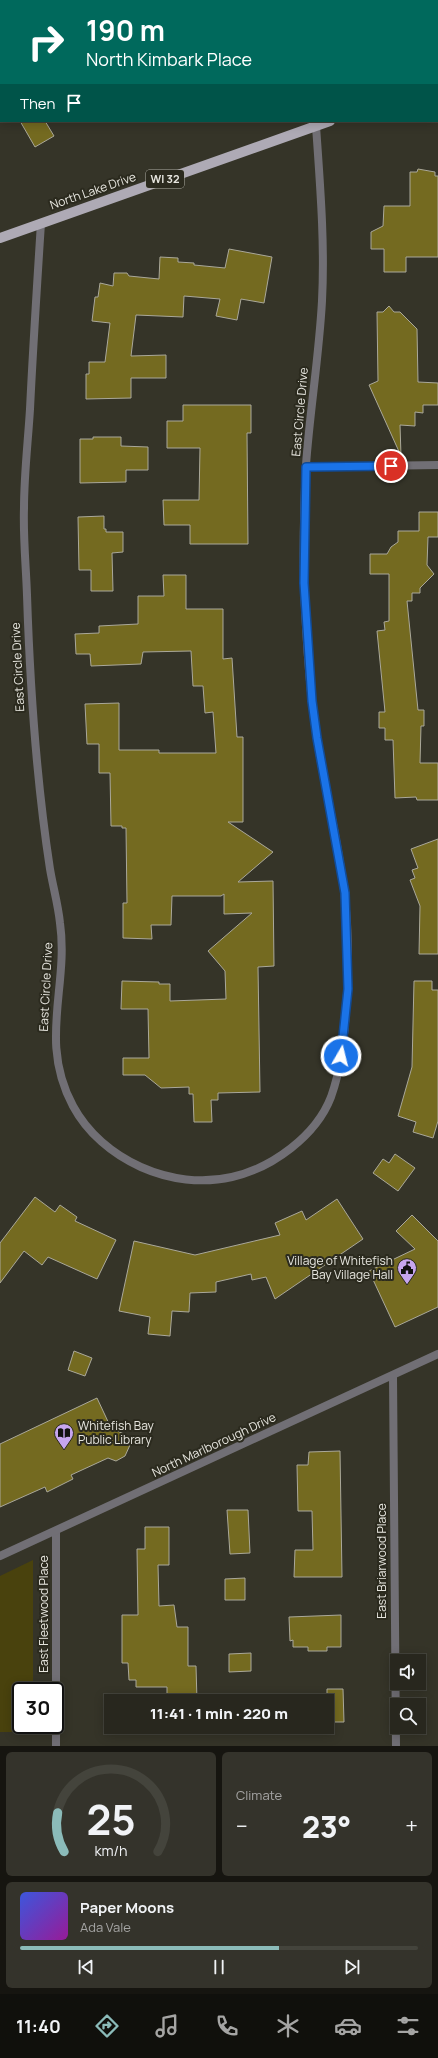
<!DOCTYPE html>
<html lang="en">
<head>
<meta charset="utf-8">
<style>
	:root { --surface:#28271e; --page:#34332b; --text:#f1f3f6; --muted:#a5a5a4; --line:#44443c; --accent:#8bbbb9 }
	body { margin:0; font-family:Manrope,sans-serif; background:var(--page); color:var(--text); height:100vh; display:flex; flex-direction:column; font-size:15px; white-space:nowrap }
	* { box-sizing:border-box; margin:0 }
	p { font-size:13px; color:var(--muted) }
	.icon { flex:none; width:22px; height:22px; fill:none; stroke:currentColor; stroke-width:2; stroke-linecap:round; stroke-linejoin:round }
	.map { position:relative; height:1746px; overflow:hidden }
	.sheet { display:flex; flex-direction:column; gap:6px; padding:6px; background:#161510; flex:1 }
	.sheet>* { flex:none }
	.banner { position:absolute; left:0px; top:0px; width:438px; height:122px; box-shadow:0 2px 10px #0003,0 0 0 1px var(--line); background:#00695c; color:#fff; overflow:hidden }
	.tools { position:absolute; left:390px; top:1654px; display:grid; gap:8px }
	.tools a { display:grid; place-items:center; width:36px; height:36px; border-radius:0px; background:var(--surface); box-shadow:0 2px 10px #0003,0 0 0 1px var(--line); font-size:20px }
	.speed { position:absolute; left:12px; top:1682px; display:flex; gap:8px; font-size:20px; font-weight:700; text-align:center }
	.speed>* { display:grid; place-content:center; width:52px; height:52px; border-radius:50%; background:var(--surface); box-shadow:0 2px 10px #0003,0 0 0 1px var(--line); line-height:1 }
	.speed .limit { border:2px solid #111; border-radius:6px; background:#fff; color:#111 }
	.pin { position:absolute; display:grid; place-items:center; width:34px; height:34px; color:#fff; margin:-17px; border:2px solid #fff; border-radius:50%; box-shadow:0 1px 4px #0007 }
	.me { position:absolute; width:44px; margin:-22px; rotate:8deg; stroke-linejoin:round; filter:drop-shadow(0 0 3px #0008) }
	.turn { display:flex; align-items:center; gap:14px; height:84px; padding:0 20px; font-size:18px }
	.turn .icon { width:52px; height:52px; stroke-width:2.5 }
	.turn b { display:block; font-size:28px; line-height:34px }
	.then { display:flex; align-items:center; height:38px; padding:0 20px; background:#0003; gap:8px; font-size:15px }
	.big { font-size:30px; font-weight:800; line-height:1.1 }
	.sheet .tile { flex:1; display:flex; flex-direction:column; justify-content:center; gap:6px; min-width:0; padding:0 14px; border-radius:6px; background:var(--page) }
	.sheet .dial { align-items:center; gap:0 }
	.dial svg { height:104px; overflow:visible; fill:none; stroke:var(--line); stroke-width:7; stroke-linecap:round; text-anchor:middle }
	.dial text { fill:var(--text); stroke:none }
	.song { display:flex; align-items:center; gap:12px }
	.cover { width:48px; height:48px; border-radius:6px; background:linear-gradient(135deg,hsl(230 70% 55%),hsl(300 70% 35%)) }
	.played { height:4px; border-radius:2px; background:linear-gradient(90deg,var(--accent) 65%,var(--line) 65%) }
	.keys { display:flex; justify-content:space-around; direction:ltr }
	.heat { display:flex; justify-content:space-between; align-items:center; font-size:22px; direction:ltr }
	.sheet .tiles { flex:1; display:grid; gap:6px; grid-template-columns:1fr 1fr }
	.tile:last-child { grid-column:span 2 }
	.trip { position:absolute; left:104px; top:1694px; width:230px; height:40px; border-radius:0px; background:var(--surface); box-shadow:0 2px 10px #0003,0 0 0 1px var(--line); font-weight:800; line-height:40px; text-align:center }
	.tab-bar { display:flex; height:64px; justify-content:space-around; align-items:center; background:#10100c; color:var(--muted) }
	.tab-bar .icon { width:28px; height:28px }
	.tab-bar .on { color:var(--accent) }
	.tab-bar b { font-size:18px; color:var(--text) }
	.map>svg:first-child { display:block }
	.green { fill:#49420d }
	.building { fill:#746a20; stroke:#aaa89a }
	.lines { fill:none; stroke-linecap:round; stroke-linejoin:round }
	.minor { stroke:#716f75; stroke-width:8 }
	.tertiary { stroke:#716f75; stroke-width:8 }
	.primary { stroke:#aeaab5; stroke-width:10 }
	.route-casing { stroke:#114b97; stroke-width:10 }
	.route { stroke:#1a73e8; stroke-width:7 }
	.labels { text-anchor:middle; stroke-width:4; stroke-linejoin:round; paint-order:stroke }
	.shield { fill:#2b2a1e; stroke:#aeada4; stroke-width:1 }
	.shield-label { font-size:11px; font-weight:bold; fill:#e6e5de }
	.street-label { font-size:12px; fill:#e6e5de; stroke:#2b2a1e }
	.poi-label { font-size:12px; fill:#e6e5de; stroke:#2b2a1e; text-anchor:end }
</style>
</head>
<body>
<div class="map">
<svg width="438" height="1746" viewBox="0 0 438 1746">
	<rect width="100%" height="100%" fill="#353428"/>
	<path class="green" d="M33 1560V1691H21V1725H33V1732H0V1576Z"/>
	<path class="building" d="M20 121H45L54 136 35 147Z
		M418 169 435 172V176H438V257H406V272H384V249H371V232L383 226 384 206H410V172H417Z
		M229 249 272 257 264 303 241 299 237 320 216 316 220 299 184 296 183 317 136 315 131 356 166 355V378H131V398L86 399V374H89V362H105L110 323 92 321 95 297H98L100 283 113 286 114 273H127L129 276 159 279 160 257 178 258V262L194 263V265L225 268Z
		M389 306 394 312H400L417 329 418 382 438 383V405H423V413L415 412V426L400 425 401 456 369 385 378 381 377 312H383Z
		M183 405H251V433H247L248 544H190V525H164L163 500H199L200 448H167V421H183Z
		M93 437H121V446L148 447V470H126V482L80 483V439H93Z
		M419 512H438V537H428L427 565 434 574 420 588V593H412V601H407L418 710H424V726H421L420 763H438V800H417L416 797 395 798 393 740H385V728H379V712H385L377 631 385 630 384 622 389 621V574H370V554H387L391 547 398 542V531H419Z
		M104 516V529H106V532H123V552L112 553 113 591H91V570H79L78 517Z
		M163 575H186V609H223V659L232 658 237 737H243V822H228L273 852 238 882 273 881 274 966 258 967 260 1092 218 1093V1100H211L212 1122H194L193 1094H189V1087L161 1088 145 1075H123V1058H149L148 1009H121L122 981 159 982V984H170V1001L226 999 225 971 208 951 252 913 224 914V894L221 896H172L171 925H151L152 939 123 938V903H127L126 828H122V826H111L110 773H99V744H87L85 704 119 703V750H159V753H216L213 712 205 713 203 686H193L191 651 143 652 141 664 91 666 90 654H76L75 634 99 633V626L138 624V596H164Z
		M438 839V954H419L420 906 410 880 415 878 412 870 418 868 411 849Z
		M414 981H432V990H438V1121L433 1138 413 1132 416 1122 398 1116 412 1067Z
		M395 1154 415 1168 398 1191 373 1173 383 1159 389 1163Z
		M35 1197 55 1212 60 1205 77 1217 75 1221 116 1240 97 1279 48 1257 42 1265 24 1251 0 1283V1243Z
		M337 1199 363 1239 275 1299 266 1277 252 1280 251 1274 216 1282V1292L190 1293 189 1312 172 1311 170 1336 148 1334 150 1317 119 1311 134 1241 195 1255 280 1235 275 1223 302 1211 306 1220Z
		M412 1215 438 1241V1307L395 1327 369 1271 415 1249 396 1231Z
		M74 1351 92 1358 85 1376 68 1370Z
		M97 1398 111 1428 126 1435 130 1445 125 1456 116 1461 108 1458 71 1475 73 1479 47 1492 45 1487 0 1507V1444Z
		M340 1451 342 1577H294L295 1550H313L312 1511H298L297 1465H308L309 1452Z
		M227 1510H248L250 1553 230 1554Z
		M145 1527H169V1565H158L159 1606 174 1605 177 1627H188V1666H196L197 1701H167V1687H136V1680H129L128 1663H122V1615H138L137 1549H145Z
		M245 1578V1600H225V1579Z
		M341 1615V1647H327V1651H308V1647H293V1640L290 1641 289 1617Z
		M251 1653V1671L229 1672V1654Z
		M327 1689H343L344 1722H327Z"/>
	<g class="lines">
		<path class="minor" d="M41 223C37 285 33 347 30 409 28 442 24 475 24 508 23 537 26 566 27 595 30 687 36 778 50 869 53 887 58 904 60 923 69 987 38 1041 73 1106 102 1160 172 1191 232 1177 272 1168 316 1136 331 1097 341 1069 344 1040 346 1011 349 971 349 930 344 890 338 839 325 790 317 739 309 689 306 636 304 586 303 546 304 505 306 465 310 410 319 356 322 301 325 243 320 184 316 126
			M306 467 438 465
			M393 1376 396 1746
			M56 1746V1531"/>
		<path class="tertiary" d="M0 1556 438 1354"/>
		<path class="primary" d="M437 83H438
			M0 238 330 121"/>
	</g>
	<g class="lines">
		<defs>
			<path id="route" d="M341 1056 348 989 345 893 317 738 312 701 304 583 306 467 391 466"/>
		</defs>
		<use href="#route" class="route-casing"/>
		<use href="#route" class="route"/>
	</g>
	<defs>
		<symbol id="civic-pin" viewBox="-11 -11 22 30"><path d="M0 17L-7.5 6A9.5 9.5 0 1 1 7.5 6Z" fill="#c7a6ef" stroke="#2b2a1e"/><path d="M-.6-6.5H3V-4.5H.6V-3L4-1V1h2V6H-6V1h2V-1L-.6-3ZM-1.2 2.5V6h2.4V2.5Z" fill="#111"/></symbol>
		<symbol id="library-pin" viewBox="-11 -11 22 30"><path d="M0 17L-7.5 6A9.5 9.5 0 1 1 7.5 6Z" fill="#c7a6ef" stroke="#2b2a1e"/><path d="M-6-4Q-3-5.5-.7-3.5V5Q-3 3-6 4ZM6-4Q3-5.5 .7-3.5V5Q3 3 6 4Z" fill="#111"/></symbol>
	</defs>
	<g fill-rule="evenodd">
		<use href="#civic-pin" x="396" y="1257" width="22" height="30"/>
		<use href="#library-pin" x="53" y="1422" width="22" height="30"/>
	</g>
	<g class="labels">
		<rect class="shield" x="146" y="170" width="38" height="18" rx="3"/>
		<g class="shield-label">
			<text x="165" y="183">WI 32</text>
		</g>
		<g class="street-label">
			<text transform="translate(93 191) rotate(-19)" y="4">North Lake Drive</text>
			<text transform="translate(300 412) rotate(-85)" y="4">East Circle Drive</text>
			<text transform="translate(18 667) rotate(-93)" y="4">East Circle Drive</text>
			<text transform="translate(46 987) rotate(-87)" y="4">East Circle Drive</text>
			<text transform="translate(214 1445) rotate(-25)" y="4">North Marlborough Drive</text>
			<text transform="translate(382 1561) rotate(-90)" y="4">East Briarwood Place</text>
			<text transform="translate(44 1614) rotate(-90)" y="4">East Fleetwood Place</text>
		</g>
		<g class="poi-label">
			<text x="393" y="1265">Village of Whitefish<tspan x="393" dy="14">Bay Village Hall</tspan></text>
			<text x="78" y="1430" text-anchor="start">Whitefish Bay<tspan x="78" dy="14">Public Library</tspan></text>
		</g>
	</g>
</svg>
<div class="tools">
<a><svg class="icon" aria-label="sound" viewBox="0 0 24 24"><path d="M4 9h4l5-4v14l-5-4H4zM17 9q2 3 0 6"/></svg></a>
<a><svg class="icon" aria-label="search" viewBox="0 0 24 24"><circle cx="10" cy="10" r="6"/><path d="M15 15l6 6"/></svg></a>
</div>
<div class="speed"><div class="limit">30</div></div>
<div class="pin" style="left:391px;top:466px;background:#d93025"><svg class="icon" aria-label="arrive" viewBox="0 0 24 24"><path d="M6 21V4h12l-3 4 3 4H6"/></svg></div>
<svg class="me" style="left:341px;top:1056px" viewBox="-20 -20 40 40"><circle r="17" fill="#1a73e8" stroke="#fff" stroke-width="3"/><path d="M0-11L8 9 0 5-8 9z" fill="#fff"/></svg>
<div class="trip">11:41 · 1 min · 220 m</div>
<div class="banner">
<div class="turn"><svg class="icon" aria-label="right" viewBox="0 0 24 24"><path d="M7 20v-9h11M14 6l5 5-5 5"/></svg><div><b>190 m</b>North Kimbark Place</div></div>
<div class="then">Then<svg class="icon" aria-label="arrive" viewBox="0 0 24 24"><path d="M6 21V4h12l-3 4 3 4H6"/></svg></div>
</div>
</div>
<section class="sheet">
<div class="tiles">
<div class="tile dial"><svg viewBox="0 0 100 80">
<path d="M14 69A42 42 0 1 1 86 69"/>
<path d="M14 69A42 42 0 0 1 9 39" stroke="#8bbbb9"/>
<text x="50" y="56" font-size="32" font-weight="700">25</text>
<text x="50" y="72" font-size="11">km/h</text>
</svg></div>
<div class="tile"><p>Climate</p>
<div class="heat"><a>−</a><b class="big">23°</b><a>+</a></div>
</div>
<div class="tile">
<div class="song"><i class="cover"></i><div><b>Paper Moons</b><p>Ada Vale</p></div></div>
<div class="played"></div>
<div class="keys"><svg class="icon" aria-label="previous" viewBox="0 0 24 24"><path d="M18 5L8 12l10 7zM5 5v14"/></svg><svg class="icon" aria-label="pause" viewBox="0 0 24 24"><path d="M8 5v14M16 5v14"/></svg><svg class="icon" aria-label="next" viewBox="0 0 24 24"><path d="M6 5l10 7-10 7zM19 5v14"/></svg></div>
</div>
</div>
</section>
<nav class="tab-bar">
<b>11:40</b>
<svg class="icon on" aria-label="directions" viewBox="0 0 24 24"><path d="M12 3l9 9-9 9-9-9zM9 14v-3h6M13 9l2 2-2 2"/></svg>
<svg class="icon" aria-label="music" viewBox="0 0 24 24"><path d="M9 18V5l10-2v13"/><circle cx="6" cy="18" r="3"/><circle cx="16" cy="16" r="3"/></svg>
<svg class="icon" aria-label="phone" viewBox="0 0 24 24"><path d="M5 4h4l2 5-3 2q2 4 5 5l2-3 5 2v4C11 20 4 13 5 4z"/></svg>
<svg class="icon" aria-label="climate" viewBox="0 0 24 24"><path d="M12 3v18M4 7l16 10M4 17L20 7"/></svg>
<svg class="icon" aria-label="car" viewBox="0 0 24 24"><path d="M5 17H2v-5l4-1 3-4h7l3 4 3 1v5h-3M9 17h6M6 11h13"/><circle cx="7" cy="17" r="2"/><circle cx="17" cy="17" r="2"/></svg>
<svg class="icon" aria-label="filters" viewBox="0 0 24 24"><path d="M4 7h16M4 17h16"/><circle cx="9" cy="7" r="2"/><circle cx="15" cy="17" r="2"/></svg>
</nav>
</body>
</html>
